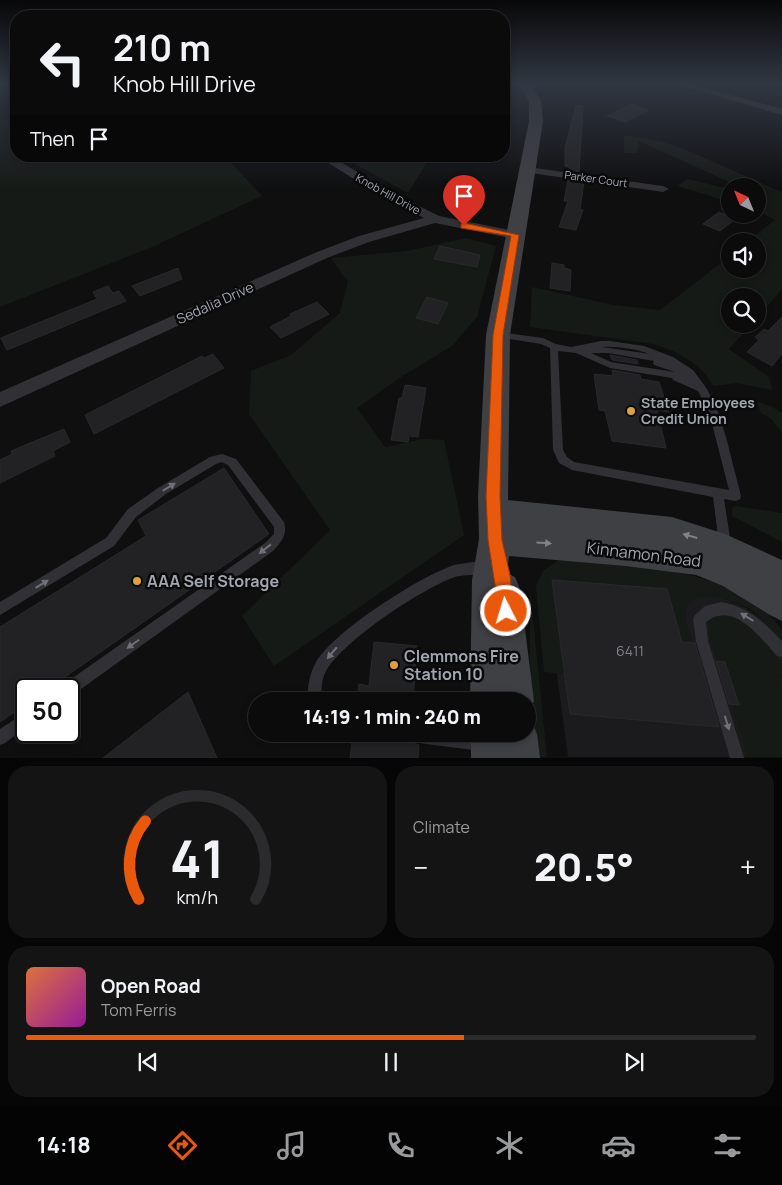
<!DOCTYPE html>
<html lang="en">
<head>
<meta charset="utf-8">
<style>
	:root { --surface:#0b0b0c; --page:#141415; --text:#f1f3f6; --muted:#9a9b9d; --line:#2b2b2d; --accent:#ea580c }
	body { margin:0; font-family:Manrope,sans-serif; background:var(--page); color:var(--text); height:100vh; display:flex; flex-direction:column; font-size:19px; white-space:nowrap }
	* { box-sizing:border-box; margin:0 }
	p { font-size:16px; color:var(--muted) }
	.icon { flex:none; width:28px; height:28px; fill:none; stroke:currentColor; stroke-width:2; stroke-linecap:round; stroke-linejoin:round }
	.map { position:relative; height:758px; overflow:hidden }
	.side { display:flex; flex-direction:column; gap:8px; padding:8px; background:#060607; flex:1 }
	.side>* { flex:none }
	.banner { position:absolute; left:10px; top:10px; width:500px; height:152px; border-radius:20px; box-shadow:0 2px 8px #0003,0 0 0 1px var(--line); background:#0b0b0c; color:var(--text); overflow:hidden }
	.needle { width:32px; rotate:317deg }
	.buttons { position:absolute; left:721px; top:178px; display:grid; gap:10px }
	.buttons a { display:grid; place-items:center; width:45px; height:45px; border-radius:50%; background:var(--surface); box-shadow:0 2px 8px #0003,0 0 0 1px var(--line); font-size:25px }
	.speed { position:absolute; left:15px; top:678px; display:flex; gap:10px; font-size:25px; font-weight:700; text-align:center }
	.speed>* { display:grid; place-content:center; width:65px; height:65px; border-radius:50%; background:var(--surface); box-shadow:0 2px 8px #0003,0 0 0 1px var(--line); line-height:1 }
	.speed .limit { border:2px solid #111; border-radius:8px; background:#fff; color:#111 }
	.pin { position:absolute; display:grid; place-items:center; width:42px; height:42px; color:#fff; margin:-51px -21px; border-radius:50% 50% 50% 0; rotate:-45deg; box-shadow:0 0 5px #0007 }
	.pin .icon { rotate:45deg }
	.me { position:absolute; width:55px; margin:-28px; rotate:355deg; stroke-linejoin:round; filter:drop-shadow(0 0 4px #0008) }
	.turn { display:flex; align-items:center; gap:18px; height:105px; padding:0 20px; font-size:22px }
	.turn .icon { width:65px; height:65px; stroke-width:2.5 }
	.turn b { display:block; font-size:35px; line-height:42px }
	.then { display:flex; align-items:center; height:48px; padding:0 20px; background:#0003; gap:10px; font-size:19px }
	.big { font-size:38px; font-weight:800; line-height:1.1 }
	.side .tile { flex:1; display:flex; flex-direction:column; justify-content:center; gap:8px; min-width:0; padding:0 18px; border-radius:20px; background:var(--page) }
	.side .dial { align-items:center; gap:0 }
	.dial svg { height:130px; overflow:visible; fill:none; stroke:var(--line); stroke-width:7; stroke-linecap:round; text-anchor:middle }
	.dial text { fill:var(--text); stroke:none }
	.song { display:flex; align-items:center; gap:15px }
	.cover { width:60px; height:60px; border-radius:8px; background:linear-gradient(135deg,hsl(20 70% 55%),hsl(300 70% 35%)) }
	.played { height:5px; border-radius:2px; background:linear-gradient(90deg,var(--accent) 60%,var(--line) 60%) }
	.keys { display:flex; justify-content:space-around; direction:ltr }
	.heat { display:flex; justify-content:space-between; align-items:center; font-size:28px; direction:ltr }
	.side .tiles { flex:1; display:grid; gap:8px; grid-template-columns:1fr 1fr }
	.tile:last-child { grid-column:span 2 }
	.trip { position:absolute; left:248px; top:692px; width:288px; height:50px; border-radius:25px; background:var(--surface); box-shadow:0 2px 8px #0003,0 0 0 1px var(--line); font-weight:800; line-height:50px; text-align:center }
	.tab-bar { display:flex; height:80px; justify-content:space-around; align-items:center; background:#040405; color:var(--muted) }
	.tab-bar .icon { width:35px; height:35px }
	.tab-bar .on { color:var(--accent) }
	.tab-bar b { font-size:22px; color:var(--text) }
	.map>svg:first-child { display:block }
	.built { fill:#1b1b1d }
	.green { fill:#161a17 }
	.building { fill:#222224; stroke:#29292c }
	.lines { fill:none; stroke-linecap:round; stroke-linejoin:round }
	.service { fill:#313135; fill-rule:evenodd }
	.minor { fill:#313135; fill-rule:evenodd }
	.secondary { fill:#3f4044; fill-rule:evenodd }
	.oneway { fill:#6f7179 }
	.oneway2 { fill:#7f828a }
	.route { fill:#ea580c; stroke:#983908 }
	.poi-dot { fill:#dda33b; stroke:#0a0a0b; stroke-width:2 }
	.labels { text-anchor:middle; stroke-width:5; stroke-linejoin:round; paint-order:stroke }
	.far-street-label { font-size:11px; fill:#a2a6b0; stroke:#0a0a0b }
	.street-label { font-size:14px; fill:#a2a6b0; stroke:#0a0a0b }
	.poi-label { font-size:14px; font-weight:bold; fill:#a2a6b0; stroke:#0a0a0b; text-anchor:start }
	.near-number-label { font-size:14px; fill:#81848c }
	.near-street-label { font-size:16px; fill:#a2a6b0; stroke:#0a0a0b }
	.near-poi-label { font-size:16px; font-weight:bold; fill:#a2a6b0; stroke:#0a0a0b; text-anchor:start }
</style>
</head>
<body>
<div class="map">
<svg width="782" height="758" viewBox="0 0 782 758">
	<rect width="100%" height="100%" fill="#0f0f10"/>
	<path class="built" d="M672 576 746 608 774 627 782 639V757H568L545 585Z"/>
	<path class="green" d="M16 117V156H250L232 164 262 196 152 247 0 307V121Z
		M624 135 660 141 684 149 782 192V289L758 317V296H730V324H752L729 349 769 377 772 390 737 383 714 386C699 362 679 352 653 344L530 327 532 287 613 305 660 310 730 256V269H758V241H748L775 220 758 211V186H732L727 181 639 141 637 153H624Z
		M340 156H431L408 193Z
		M687 179 730 189V202L677 186Z
		M466 238 496 246 477 317 452 346 401 377 357 408 385 447 423 439 444 440 464 535 274 666 242 616 330 530 249 414 251 371 291 355 340 313 348 282 331 258 407 251Z
		M757 402 771 406 782 413V433L771 419 761 413Z
		M736 506 782 513V542L732 516V508Z
		M563 557C625 563 713 568 764 610 771 615 776 623 782 630V643C772 631 763 618 750 609 734 600 685 583 686 617 686 626 690 634 693 643L682 642 667 589 553 580 565 674 544 672 536 586 543 571Z
		M530 590 547 757H530Z
		M721 614C740 614 776 648 782 666 782 670 782 675 782 678L778 679 782 686V757H747L708 633V618Z"/>
	<path class="building" d="M632 104 649 110 625 122 607 116Z
		M576 105 583 106 579 172 569 171 570 167 565 166V148Z
		M568 180 584 182 580 209 583 210 576 230 559 227 568 201H564Z
		M719 212 735 219 720 231 703 224Z
		M440 246 480 255 477 267 434 259Z
		M552 263 564 265V268L571 270 570 291 550 288Z
		M178 268 182 279 140 296 132 286Z
		M108 286 113 293 119 291 126 301 7 350 1 338 97 299 93 292Z
		M427 297 448 303 438 324 416 318Z
		M317 302 329 314 281 338 270 327 291 316 290 314Z
		M782 317V354L772 366 747 352 759 340 755 337 764 329 768 331Z
		M213 354 224 368 94 434 85 415 202 356 204 358Z
		M610 355 637 360 638 364 612 360Z
		M612 370 640 375 641 379 659 382 669 412 657 410 666 448 612 441 605 411 599 410 594 374 613 376Z
		M405 385 426 388 418 437 409 436 408 442 391 440 399 398H402Z
		M64 429 70 442 53 451 55 456 0 483V460L12 454 11 451Z
		M224 468 269 534 48 689H26V704L0 722V627L146 536 138 520Z
		M552 580 667 589 682 642 695 643 719 727 570 714Z
		M374 642 417 646 413 701H357L359 684 369 686Z
		M716 661 725 662 739 705 729 704Z
		M188 692 217 758H103Z
		M353 734H411L412 742 419 745 418 758H350Z"/>
	<g class="lines">
		<path class="service" d="M499 332 543 338 556 344 571 347 601 341H610L644 346 673 357 693 370 707 389 718 412 726 437 741 496 740 499 736 501 724 499 731 544 729 548 725 550 721 548 719 544 713 497 572 470 559 463 553 450 550 348 541 344 496 337 495 335 496 333ZM602 347C617 346 636 349 650 354ZM558 351 576 353 610 368 672 378 673 380 698 391 709 412 729 490 574 462 567 457 563 450ZM591 353H608L654 361 653 363 654 365 675 372 611 362Z
			M222 454 236 459 284 522C288 535 281 542 273 551L74 694 69 696V689H62L64 684 265 543 274 534V527L228 465 222 462 216 464 166 494 136 517 114 546 0 615V602L106 538 128 509 158 488 210 457Z
			M473 562H486L490 564 492 568 490 572C479 577 464 573 452 578 419 591 344 640 326 671 321 680 321 691 322 701H308C307 688 309 676 315 664 332 632 419 577 454 565 460 564 466 563 473 562Z
			M721 602C747 606 765 623 782 641V657L777 656C760 637 733 600 706 622L708 641 744 758H730L696 641 693 619 695 615 705 606Z
			M26 712V727L5 743 0 745V729Z
			M413 734C436 734 464 730 486 739L488 744 486 749 481 751 419 743 414 741 412 736Z"/>
		<path class="minor" d="M676 84H690L782 109V115Z
			M317 156H330L401 197 439 216 515 231 522 235 515 239 435 223 369 242 327 258 0 407V392L317 252 359 236 424 218 393 203Z
			M528 167 663 186 669 189 663 192 524 172V168Z"/>
		<path class="secondary" d="M519 84H531L541 101 543 121 510 335 508 500 672 517 725 534 782 560V621L770 615 723 586 696 575 626 566 509 556 507 573 515 577 520 589 534 701 526 716V701H470L472 580 479 539 478 496 486 335 529 121V101Z
			M526 717 531 720 537 734 540 758H471V734H526Z"/>
	</g>
	<defs><path id="oneway-solid" d="M-6-.8H1V-3.2L6.5 0L1 3.2V.8H-6Z" transform="scale(1.25)"/></defs>
	<g class="oneway">
		<use href="#oneway-solid" transform="translate(169 487) rotate(-31)"/>
		<use href="#oneway-solid" transform="translate(265 549) rotate(142)"/>
		<use href="#oneway-solid" transform="translate(42 584) rotate(-31)"/>
		<use href="#oneway-solid" transform="translate(747 617) rotate(-149)"/>
		<use href="#oneway-solid" transform="translate(133 644) rotate(145)"/>
		<use href="#oneway-solid" transform="translate(332 653) rotate(130)"/>
		<use href="#oneway-solid" transform="translate(727 723) rotate(73)"/>
	</g>
	<g class="oneway2">
		<use href="#oneway-solid" transform="translate(690 536) rotate(-164)"/>
		<use href="#oneway-solid" transform="translate(544 543) rotate(4)"/>
	</g>
	<linearGradient id="sky" x2="0" y2="1"><stop stop-color="#080809"/><stop offset="0.44" stop-color="#313742"/><stop offset="1" stop-color="#313742" stop-opacity="0"/></linearGradient>
	<rect width="782" height="190" fill="url(#sky)"/>
	<path class="route" d="M464 223 519 235 503 335 500 496 502 540 510 575 514 611 511 617 506 619 500 617 488 540 486 496 493 335 511 236 461 228V224Z"/>
	<g class="poi-dot">
		<circle cx="631" cy="411" r="5"/>
		<circle cx="137" cy="581" r="5"/>
		<circle cx="394" cy="665" r="5"/>
	</g>
	<g class="labels">
		<g class="far-street-label">
			<text transform="translate(596 179) rotate(8)" y="4">Parker Court</text>
			<text transform="translate(388 194) rotate(29)" y="4">Knob Hill Drive</text>
		</g>
		<g class="street-label">
			<text transform="translate(215 303) rotate(-24)" y="5">Sedalia Drive</text>
		</g>
		<g class="poi-label">
			<text x="641" y="408">State Employees<tspan x="641" dy="16">Credit Union</tspan></text>
		</g>
		<g class="near-number-label">
			<text x="630" y="656">6411</text>
		</g>
		<g class="near-street-label">
			<text transform="translate(644 554) rotate(7)" y="6">Kinnamon Road</text>
		</g>
		<g class="near-poi-label">
			<text x="147" y="587">AAA Self Storage</text>
			<text x="404" y="662">Clemmons Fire<tspan x="404" dy="18">Station 10</tspan></text>
		</g>
	</g>
</svg>
<div class="buttons">
<a><svg class="needle" viewBox="-14 -14 28 28"><path d="M0-13l5 13h-10z" fill="#e53935"/><path d="M0 13l5-13h-10z" fill="#9a9b9d"/></svg></a>
<a><svg class="icon" aria-label="sound" viewBox="0 0 24 24"><path d="M4 9h4l5-4v14l-5-4H4zM17 9q2 3 0 6"/></svg></a>
<a><svg class="icon" aria-label="search" viewBox="0 0 24 24"><circle cx="10" cy="10" r="6"/><path d="M15 15l6 6"/></svg></a>
</div>
<div class="speed"><div class="limit">50</div></div>
<div class="pin" style="left:464px;top:226px;background:#d93025"><svg class="icon" aria-label="arrive" viewBox="0 0 24 24"><path d="M6 21V4h12l-3 4 3 4H6"/></svg></div>
<svg class="me" style="left:506px;top:611px" viewBox="-20 -20 40 40"><circle r="17" fill="#ea580c" stroke="#fff" stroke-width="3"/><path d="M0-11L8 9 0 5-8 9z" fill="#fff"/></svg>
<div class="trip">14:19 · 1 min · 240 m</div>
<div class="banner">
<div class="turn"><svg class="icon" aria-label="left" viewBox="0 0 24 24"><path d="M17 20v-9H6M10 6l-5 5 5 5"/></svg><div><b>210 m</b>Knob Hill Drive</div></div>
<div class="then">Then<svg class="icon" aria-label="arrive" viewBox="0 0 24 24"><path d="M6 21V4h12l-3 4 3 4H6"/></svg></div>
</div>
</div>
<section class="side">
<div class="tiles">
<div class="tile dial"><svg viewBox="0 0 100 80">
<path d="M14 69A42 42 0 1 1 86 69"/>
<path d="M14 69A42 42 0 0 1 18 21" stroke="#ea580c"/>
<text x="50" y="56" font-size="32" font-weight="700">41</text>
<text x="50" y="72" font-size="11">km/h</text>
</svg></div>
<div class="tile"><p>Climate</p>
<div class="heat"><a>−</a><b class="big">20.5°</b><a>+</a></div>
</div>
<div class="tile">
<div class="song"><i class="cover"></i><div><b>Open Road</b><p>Tom Ferris</p></div></div>
<div class="played"></div>
<div class="keys"><svg class="icon" aria-label="previous" viewBox="0 0 24 24"><path d="M18 5L8 12l10 7zM5 5v14"/></svg><svg class="icon" aria-label="pause" viewBox="0 0 24 24"><path d="M8 5v14M16 5v14"/></svg><svg class="icon" aria-label="next" viewBox="0 0 24 24"><path d="M6 5l10 7-10 7zM19 5v14"/></svg></div>
</div>
</div>
</section>
<nav class="tab-bar">
<b>14:18</b>
<svg class="icon on" aria-label="directions" viewBox="0 0 24 24"><path d="M12 3l9 9-9 9-9-9zM9 14v-3h6M13 9l2 2-2 2"/></svg>
<svg class="icon" aria-label="music" viewBox="0 0 24 24"><path d="M9 18V5l10-2v13"/><circle cx="6" cy="18" r="3"/><circle cx="16" cy="16" r="3"/></svg>
<svg class="icon" aria-label="phone" viewBox="0 0 24 24"><path d="M5 4h4l2 5-3 2q2 4 5 5l2-3 5 2v4C11 20 4 13 5 4z"/></svg>
<svg class="icon" aria-label="climate" viewBox="0 0 24 24"><path d="M12 3v18M4 7l16 10M4 17L20 7"/></svg>
<svg class="icon" aria-label="car" viewBox="0 0 24 24"><path d="M5 17H2v-5l4-1 3-4h7l3 4 3 1v5h-3M9 17h6M6 11h13"/><circle cx="7" cy="17" r="2"/><circle cx="17" cy="17" r="2"/></svg>
<svg class="icon" aria-label="filters" viewBox="0 0 24 24"><path d="M4 7h16M4 17h16"/><circle cx="9" cy="7" r="2"/><circle cx="15" cy="17" r="2"/></svg>
</nav>
</body>
</html>
